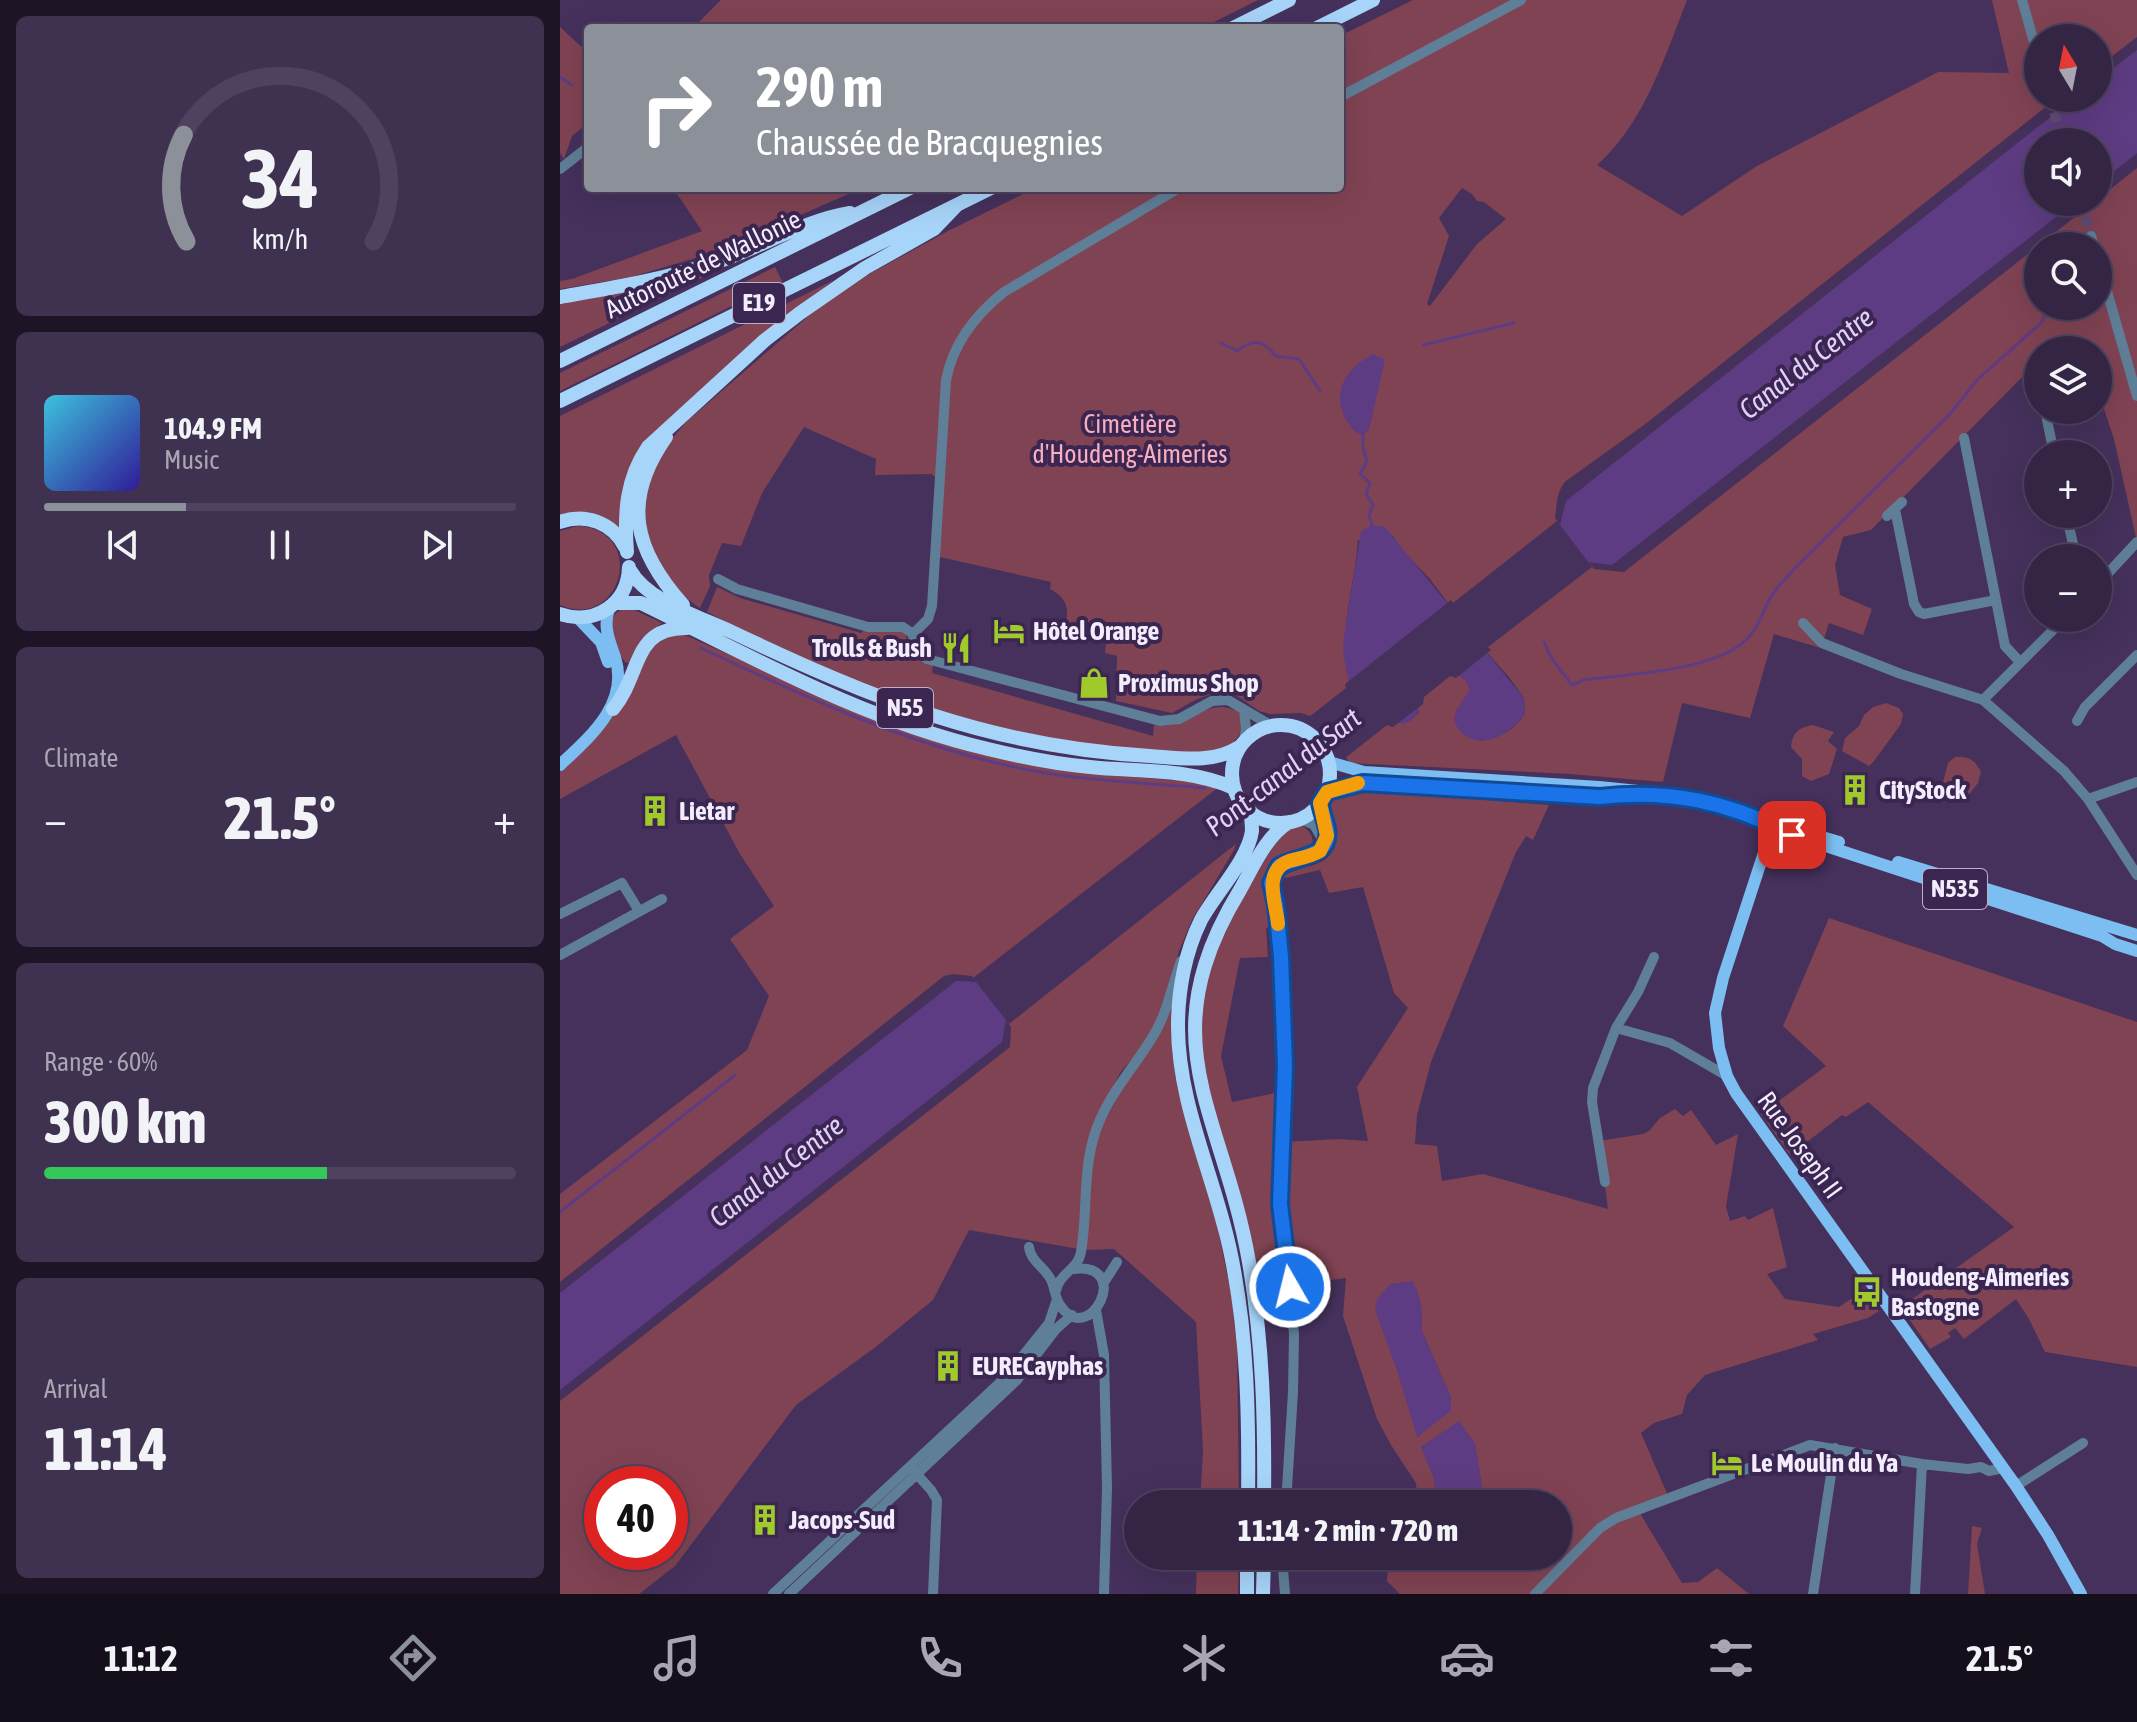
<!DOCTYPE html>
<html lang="en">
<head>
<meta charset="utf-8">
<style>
	:root { --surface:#342545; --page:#3f3150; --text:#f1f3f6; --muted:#a9a5b3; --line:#4e425e; --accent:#8c9099 }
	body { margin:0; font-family:"Asap Condensed",sans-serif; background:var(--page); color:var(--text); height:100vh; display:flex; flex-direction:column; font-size:30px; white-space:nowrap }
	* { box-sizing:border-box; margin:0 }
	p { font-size:26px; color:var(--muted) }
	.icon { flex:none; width:44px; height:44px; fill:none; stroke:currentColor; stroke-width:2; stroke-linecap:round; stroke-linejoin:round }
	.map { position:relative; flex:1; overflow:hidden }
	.drawer { display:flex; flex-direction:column; gap:16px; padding:16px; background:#1d1426; width:560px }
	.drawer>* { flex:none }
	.top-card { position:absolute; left:24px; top:24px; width:760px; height:168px; border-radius:8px; box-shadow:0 8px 32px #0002,0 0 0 2px var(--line); background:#8c9099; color:#fff; overflow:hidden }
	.needle { width:52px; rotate:350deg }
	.buttons { position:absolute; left:1464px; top:24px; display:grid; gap:16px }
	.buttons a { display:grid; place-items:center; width:88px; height:88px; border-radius:50%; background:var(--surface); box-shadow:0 8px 32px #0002,0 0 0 2px var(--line); font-size:40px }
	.speed { position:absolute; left:24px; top:1466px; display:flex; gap:16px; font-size:40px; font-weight:700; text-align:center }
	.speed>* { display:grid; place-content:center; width:104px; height:104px; border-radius:50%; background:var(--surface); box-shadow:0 8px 32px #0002,0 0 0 2px var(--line); line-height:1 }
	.speed .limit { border:12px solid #d22; background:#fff; color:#111 }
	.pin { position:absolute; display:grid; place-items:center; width:68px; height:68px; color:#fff; margin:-34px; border-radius:16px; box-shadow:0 4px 12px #0006 }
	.me { position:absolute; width:88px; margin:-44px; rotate:352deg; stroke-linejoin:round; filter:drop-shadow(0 0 6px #0008) }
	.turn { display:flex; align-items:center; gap:28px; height:168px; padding:0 40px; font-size:36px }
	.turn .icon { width:104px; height:104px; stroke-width:2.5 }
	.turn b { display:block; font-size:56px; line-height:68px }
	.big { font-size:60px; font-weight:800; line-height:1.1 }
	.drawer .widget { flex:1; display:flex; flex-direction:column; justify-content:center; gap:12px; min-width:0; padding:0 28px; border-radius:12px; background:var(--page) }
	.drawer .dial { align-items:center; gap:0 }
	.dial svg { height:208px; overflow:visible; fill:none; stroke:var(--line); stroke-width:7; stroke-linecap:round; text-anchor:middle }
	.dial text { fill:var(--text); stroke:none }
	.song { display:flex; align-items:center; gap:24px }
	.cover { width:96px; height:96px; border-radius:12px; background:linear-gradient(135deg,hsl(190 70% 55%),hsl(250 70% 35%)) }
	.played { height:8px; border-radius:4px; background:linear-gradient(90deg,var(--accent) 30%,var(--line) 30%) }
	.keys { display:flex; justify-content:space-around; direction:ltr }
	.heat { display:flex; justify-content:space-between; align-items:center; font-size:44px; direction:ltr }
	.charge { height:12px; border-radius:6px; background:linear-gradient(90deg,#34c759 60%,var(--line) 0) }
	.trip { position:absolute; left:564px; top:1490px; width:448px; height:80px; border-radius:40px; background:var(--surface); box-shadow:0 8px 32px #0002,0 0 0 2px var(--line); font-weight:800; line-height:80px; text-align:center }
	.menu { display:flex; height:128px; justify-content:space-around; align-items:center; background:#150f1c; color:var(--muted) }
	.menu .icon { width:56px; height:56px }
	.menu .selected { color:var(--accent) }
	.menu b { font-size:36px; color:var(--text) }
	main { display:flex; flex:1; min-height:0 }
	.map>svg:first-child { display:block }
	.green { fill:#804353; fill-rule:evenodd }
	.water { fill:#5e3c83 }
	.pier { fill:#45315c }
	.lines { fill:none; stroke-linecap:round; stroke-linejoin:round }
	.stream { stroke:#5e3c83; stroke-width:3 }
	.minor-tunnel { stroke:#5f4d74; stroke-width:10; stroke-dasharray:10 5; stroke-linecap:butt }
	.minor { stroke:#5f7e97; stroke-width:10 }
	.major { stroke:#7dbef2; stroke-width:12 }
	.highway { stroke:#a7d4f9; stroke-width:14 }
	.route-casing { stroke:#114b97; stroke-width:20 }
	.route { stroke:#1a73e8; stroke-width:14 }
	.slow { stroke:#f59e0b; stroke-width:14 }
	.labels { text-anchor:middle; stroke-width:8; stroke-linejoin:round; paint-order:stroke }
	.shield { fill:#3a2651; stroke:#bbb1c9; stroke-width:2 }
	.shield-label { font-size:24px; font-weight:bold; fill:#f2ecfc }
	.street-label { font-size:26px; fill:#f2ecfc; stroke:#3a2651 }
	.park-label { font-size:26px; fill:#f7aebf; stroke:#3a2651 }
	.poi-label { font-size:26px; font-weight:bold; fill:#f2ecfc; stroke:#3a2651; text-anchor:start }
	.water-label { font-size:28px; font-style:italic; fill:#e2d0fa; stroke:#3a2651 }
</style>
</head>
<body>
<main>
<section class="drawer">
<div class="widget dial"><svg viewBox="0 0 100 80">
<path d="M14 69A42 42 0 1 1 86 69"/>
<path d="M14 69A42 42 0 0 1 13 28" stroke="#8c9099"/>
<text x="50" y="56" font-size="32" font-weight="700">34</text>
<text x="50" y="72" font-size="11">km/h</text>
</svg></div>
<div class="widget">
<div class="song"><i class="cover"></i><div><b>104.9 FM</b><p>Music</p></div></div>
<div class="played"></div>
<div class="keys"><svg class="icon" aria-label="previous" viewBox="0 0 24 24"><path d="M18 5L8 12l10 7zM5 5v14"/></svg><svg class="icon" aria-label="pause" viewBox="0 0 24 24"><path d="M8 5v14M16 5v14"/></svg><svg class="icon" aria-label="next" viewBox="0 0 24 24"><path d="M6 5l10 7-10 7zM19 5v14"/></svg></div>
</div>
<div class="widget"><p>Climate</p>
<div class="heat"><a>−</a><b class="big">21.5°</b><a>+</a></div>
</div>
<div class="widget"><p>Range · 60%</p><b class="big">300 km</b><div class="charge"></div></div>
<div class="widget"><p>Arrival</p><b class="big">11:14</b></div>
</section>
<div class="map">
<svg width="1577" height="1594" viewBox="0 0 1577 1594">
	<rect width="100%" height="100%" fill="#45315c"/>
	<path class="green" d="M161 0H698L642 28H133Z
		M853 0H1127C1105 56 1084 124 1037 165L1122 216 1197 166 1378 72 1449 73 1432 0H1577V37L1538 67V38H1478V98H1497L1088 422 1006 481C996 491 997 505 995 518L1034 569 1064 572 1478 246V306H1538V246H1478L1534 202H1538V199L1577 168V542L1554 439 1538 391V350H1478V367L1475 364 1311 530 1283 537 1275 565 1280 595 1312 609 1303 635 1269 623 1261 648 1214 634 1190 718 1122 703 1103 782 1010 774 790 763 756 718 741 713 710 714 699 711 670 691H661L637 699 612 713 556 701 557 656 545 653 547 634 506 623C509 606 506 598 490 589L491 582 375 556 378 479 371 474 315 475 316 459 244 427 202 493 181 546 162 543 149 575 150 586 140 608C96 579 72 525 90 474 97 455 113 438 125 423L259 307 304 277 388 231 475 188H780V36ZM902 188 912 194 917 201 924 202 946 219 917 244 870 306 867 304 889 236 879 218ZM833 536 842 550 870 579 913 637 948 676 964 698 965 713C955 730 940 738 920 741L896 711 910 690 907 682 897 673 860 681 858 715 787 674C779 629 795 585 798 540Z
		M0 27 28 53V123L12 136 4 159 0 153Z
		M113 188H302L159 251 71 277 0 289V281L12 279 142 231Z
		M170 264 0 347V303Z
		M215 267 222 281 0 391V373Z
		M274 280 203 335 86 441 61 530C44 512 24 508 0 515V416Z
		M18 526C88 530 62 632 0 605V531Z
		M157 587 180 598 301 633 306 629H341L345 633 352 654 373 664 372 673 593 736 594 725C632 731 644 694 679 712L682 722 680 734C666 758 631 752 607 751 443 747 291 685 147 612Z
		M70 608 102 623 81 639 70 663H66C52 648 38 611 70 608Z
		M118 632 301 713 531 774 651 783 683 817 674 850 632 920 619 951 607 997 589 1039 560 1073 537 1119 519 1249 409 1230 373 1300 317 1346 236 1405 115 1566 79 1594H0V1401L450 1047 451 1027 412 976 393 974 384 976 0 1282V1194L187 1050 209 996 170 939 214 906 180 854 116 735 0 799V772L30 743 65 700 93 640ZM42 1484H110V1552H42Z
		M1326 703 1339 708 1343 714 1341 724 1314 761 1309 766 1282 751 1285 738 1299 726 1304 715 1313 707Z
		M1253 725 1274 732 1268 741 1277 749 1269 774 1251 781 1242 776V759L1231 747C1233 731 1239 728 1253 725Z
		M1395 757C1409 756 1415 760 1421 772L1418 783 1406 798H1391L1382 803 1375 801 1372 794 1383 782 1388 763Z
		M799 790 922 797 927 800 989 805 973 840 966 836 956 852 871 1062 857 1115 855 1144 877 1146 882 1181 923 1174 1048 1209 1039 1141 1083 1134 1089 1131 1100 1118 1115 1109 1123 1116 1131 1110 1156 1145 1178 1134 1166 1207 1170 1221 1185 1216 1188 1220 1213 1208 1227 1267 1207 1274 1225 1299 1279 1307 1304 1290 1319 1311 1308 1318 1253 1334 1258 1340 1145 1375 1127 1395 1122 1414 1094 1423 1081 1433 1109 1498 1078 1510 1122 1583 1138 1582 1157 1568 1189 1594H840L827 1581 829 1556H998V1504H919L922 1486 915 1444 899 1422 861 1447 874 1478 877 1504H853L857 1496 856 1483 831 1445 817 1419 783 1316 786 1278 700 1289 644 1077 640 1024 648 971 668 922 713 846 728 830 742 826C752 831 759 846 744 851 736 854 726 853 718 857 697 877 711 902 714 927L706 928 708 957 680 958 661 1056 672 1102 725 1091 723 1142 779 1139 808 1141 797 1087 848 1008 834 993 803 887 769 893 760 870 721 879C735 864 766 870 774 848 784 820 747 801 799 790ZM852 1281C860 1296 864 1312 861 1329L891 1398 858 1437 838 1372Z
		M1269 918 1577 1022V1367L1485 1352 1469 1319 1456 1299 1404 1339 1395 1328 1388 1333 1391 1337 1370 1349 1341 1307 1454 1227 1308 1102 1286 1117 1282 1115 1230 1155 1201 1114 1266 1066 1223 1026Z
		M613 998 612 1052 617 1085 656 1220 671 1293 677 1347 679 1504H640L643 1451 636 1322 554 1249 525 1250 531 1165 541 1127Z
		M1412 1526 1422 1528 1417 1544 1425 1594H1408Z
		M637 1556H679L678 1594H636Z"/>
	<path class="water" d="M1577 50V153L1538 184V142H1478V202H1515L1052 565 1029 562 922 647 964 698 965 713C950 738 909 756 894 721L896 711 910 689C906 679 900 673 889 672L860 695C859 719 852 728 826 721L723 805 446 1019 442 1042 0 1390V1293L396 981 417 982 691 767C698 748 707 741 727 739L790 689 783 652 784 636 801 531 812 525 825 527 892 609 1000 525 1006 501 1465 137 1515 98H1538V80Z
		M813 354 825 360 809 430 803 435C794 433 790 426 785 418 771 390 788 367 813 354Z
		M852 1281C860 1296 864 1312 861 1329L891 1398V1411L857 1437 838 1373 815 1310 817 1299 830 1284Z
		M899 1421 915 1444 922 1486 919 1503 877 1504 874 1478 861 1447Z"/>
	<path class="pier" d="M997 521 1032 567 928 647 931 650 896 678 890 676 864 697 863 704 833 727 827 725 760 778 757 787 731 807 721 808 449 1024 413 978 687 765 690 759 719 735H726L786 688 785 684 891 600 893 603Z"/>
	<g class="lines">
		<path class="stream" d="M0 77 12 85
			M661 343 677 351C693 339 704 339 715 356L739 359 760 391
			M863 345 954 323
			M803 435V448L807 461 800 474 810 483 806 494 813 505 809 515 812 525
			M984 642 992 659 1012 685 1024 680C1068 674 1154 671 1186 640 1198 629 1201 616 1208 602 1214 589 1226 579 1235 568L1390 414 1418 379 1482 322 1488 306
			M141 648C245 697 350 746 464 769 523 781 585 783 645 788
			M0 1212 175 1075"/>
		<path class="minor-tunnel" d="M1490 98 1503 142
			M1521 202 1531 236"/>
		<path class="minor" d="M1462 0 1478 56
			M780 97 961 0
			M0 169 28 147
			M1531 236 1534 246
			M1538 260 1577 396
			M1477 375 1478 379
			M1485 410 1494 454
			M1404 438 1445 646 1460 662
			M1335 509 1354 604 1359 612 1364 614 1436 600
			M1506 514 1514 548 1523 558
			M1327 516 1342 502
			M158 579 177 589 308 627H343L353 634
			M1538 584 1577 542
			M1243 623 1262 643 1341 674 1423 700 1504 771 1528 799 1577 875
			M353 634 368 619 372 606 386 380C393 344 415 315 444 292L619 188
			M353 634 354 647 367 659 600 721 619 719 652 701 668 700 710 725
			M1423 700 1505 618
			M1517 721 1525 707 1577 655
			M684 741 686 728 684 711
			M1528 799 1577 782
			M740 819 754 825 764 842
			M0 914 62 883 79 911
			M0 955 102 899
			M1056 1028 1110 1043 1167 1076
			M1045 1182 1032 1102 1033 1088 1056 1028 1078 992 1094 957
			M469 1247C471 1263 486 1267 492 1282 495 1289 495 1298 500 1305 529 1350 574 1262 514 1269
			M543 1284 557 1262
			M496 1291C499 1273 518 1270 521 1252 528 1211 522 1170 536 1130 548 1096 571 1071 590 1041 607 1016 611 988 621 961
			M536 1310 544 1355 547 1488 544 1594
			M354 1471 371 1490 377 1500 373 1594
			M1456 1486 1523 1443
			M726 1504 733 1392 734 1334 720 1204 725 1066 721 957 716 905 711 883 719 866C736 856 772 858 767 829 765 820 762 812 760 803
			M722 1556 725 1594
			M213 1594 445 1378 489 1323 497 1299
			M229 1594 457 1380 496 1329 512 1315
			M975 1594 1040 1528 1056 1518 1250 1445 1362 1464 1408 1469 1421 1467 1429 1471 1443 1468
			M1253 1594 1275 1448
			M1355 1594 1362 1464"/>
		<path class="major" d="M18 618 41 642 48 662
			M769 762 804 772 1039 787 1118 795 1161 806 1213 825 1232 835 1542 936 1555 944 1577 951
			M0 765C31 736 70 703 55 657 49 640 43 626 49 609
			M767 792 803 783 1003 795H1059
			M1213 825 1163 978 1155 1013 1159 1048 1167 1076 1176 1093 1456 1486 1488 1535 1521 1594
			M1228 827 1279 842
			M1338 862 1577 935"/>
		<path class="highway" d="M673 28 729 0
			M757 28 813 0
			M0 297C51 288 102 280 151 264 198 249 242 221 290 213
			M0 361 350 188
			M0 401 431 188
			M106 437C61 501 74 550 123 605
			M0 522C25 513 52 522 65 547
			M67 552C64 513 66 479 88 447L205 340 240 313 305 268 374 229 397 205
			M70 570C87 601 140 617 172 632 313 699 431 747 590 756 620 758 653 764 679 747
			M56 603H81C194 658 304 720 428 749 461 757 496 764 530 767 577 772 629 768 674 788
			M0 614C35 626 68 604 69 567
			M53 709C82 674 72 627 127 628
			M672 774a49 49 0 1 1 98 0a49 49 0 1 1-98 0Z
			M688 1504C689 1419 688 1334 670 1250 654 1175 618 1104 618 1026 618 991 625 952 641 920 655 894 688 860 692 831 692 825 691 818 691 812
			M704 1504C705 1422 703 1343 689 1262 663 1111 587 1043 680 890 693 867 706 836 729 822
			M687 1594V1556
			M703 1594 704 1556"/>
	</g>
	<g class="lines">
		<defs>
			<path id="route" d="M730 1287 720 1204 725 1066 721 957 716 905 711 883 719 866C736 856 772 858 767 829 765 820 762 812 760 803L767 792 803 783 1040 797C1110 789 1170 802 1232 835"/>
		</defs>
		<use href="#route" class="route-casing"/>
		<use href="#route" class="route"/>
		<path class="slow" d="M718 924C716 903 702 871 729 861 740 858 750 857 760 851L767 836 760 803 767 792 798 783"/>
	</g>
	<defs>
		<symbol id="hotel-bare" viewBox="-9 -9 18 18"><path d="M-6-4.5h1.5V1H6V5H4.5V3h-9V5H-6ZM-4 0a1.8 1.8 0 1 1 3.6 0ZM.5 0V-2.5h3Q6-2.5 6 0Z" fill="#a0c92c" stroke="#3a2651" stroke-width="2.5" paint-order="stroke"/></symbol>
		<symbol id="restaurant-bare" viewBox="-9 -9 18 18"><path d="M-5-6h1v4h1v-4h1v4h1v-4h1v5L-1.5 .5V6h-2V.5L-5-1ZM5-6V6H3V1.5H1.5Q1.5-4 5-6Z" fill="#a0c92c" stroke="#3a2651" stroke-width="2.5" paint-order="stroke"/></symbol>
		<symbol id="shop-bare" viewBox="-9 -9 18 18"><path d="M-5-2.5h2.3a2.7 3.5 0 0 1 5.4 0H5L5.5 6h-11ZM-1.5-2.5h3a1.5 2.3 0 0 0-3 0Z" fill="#a0c92c" stroke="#3a2651" stroke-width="2.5" paint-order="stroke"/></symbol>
		<symbol id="building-bare" viewBox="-9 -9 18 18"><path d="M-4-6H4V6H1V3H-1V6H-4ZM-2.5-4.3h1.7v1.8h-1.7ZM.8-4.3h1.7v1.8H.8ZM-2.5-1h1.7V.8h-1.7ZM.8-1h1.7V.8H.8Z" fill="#a0c92c" stroke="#3a2651" stroke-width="2.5" paint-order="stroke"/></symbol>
		<symbol id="bus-bare" viewBox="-9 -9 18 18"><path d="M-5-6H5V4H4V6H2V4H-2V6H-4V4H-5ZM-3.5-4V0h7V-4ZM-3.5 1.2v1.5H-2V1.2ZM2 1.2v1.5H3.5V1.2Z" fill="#a0c92c" stroke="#3a2651" stroke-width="2.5" paint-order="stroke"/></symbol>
	</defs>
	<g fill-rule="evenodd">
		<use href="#hotel-bare" x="427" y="609" width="44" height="44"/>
		<use href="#restaurant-bare" x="374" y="626" width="44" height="44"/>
		<use href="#shop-bare" x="512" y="661" width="44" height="44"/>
		<use href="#building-bare" x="1273" y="768" width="44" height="44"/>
		<use href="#building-bare" x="73" y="789" width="44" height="44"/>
		<use href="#bus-bare" x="1285" y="1270" width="44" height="44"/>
		<use href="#building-bare" x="366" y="1344" width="44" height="44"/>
		<use href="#hotel-bare" x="1145" y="1441" width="44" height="44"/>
		<use href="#building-bare" x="183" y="1498" width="44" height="44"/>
	</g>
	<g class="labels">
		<g class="shield">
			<rect x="173" y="283" width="52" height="40" rx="6"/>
			<rect x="317" y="688" width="56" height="40" rx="6"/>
			<rect x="1363" y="869" width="64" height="40" rx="6"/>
		</g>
		<g class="shield-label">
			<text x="199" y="311">E19</text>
			<text x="345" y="716">N55</text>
			<text x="1395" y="897">N535</text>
		</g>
		<g class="street-label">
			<text transform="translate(143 264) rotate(-26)" y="9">Autoroute de Wallonie</text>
			<text transform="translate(1240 1145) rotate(54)" y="9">Rue Joseph II</text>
		</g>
		<g class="park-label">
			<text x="570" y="433">Cimetière<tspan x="570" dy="30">d'Houdeng-Aimeries</tspan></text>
		</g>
		<g class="poi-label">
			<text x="473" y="640">Hôtel Orange</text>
			<text x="372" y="657" text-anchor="end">Trolls &amp; Bush</text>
			<text x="558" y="692">Proximus Shop</text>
			<text x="1319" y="799">CityStock</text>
			<text x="119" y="820">Lietar</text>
			<text x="1331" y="1286">Houdeng-Aimeries<tspan x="1331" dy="30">Bastogne</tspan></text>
			<text x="412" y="1375">EURECayphas</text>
			<text x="1191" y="1472">Le Moulin du Ya</text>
			<text x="229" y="1529">Jacops-Sud</text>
		</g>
		<g class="water-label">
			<text transform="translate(1246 363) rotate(-38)" y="10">Canal du Centre</text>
			<text transform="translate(723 772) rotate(-38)" y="10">Pont-canal du Sart</text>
			<text transform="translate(216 1171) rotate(-38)" y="10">Canal du Centre</text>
		</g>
	</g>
</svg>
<div class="buttons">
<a><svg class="needle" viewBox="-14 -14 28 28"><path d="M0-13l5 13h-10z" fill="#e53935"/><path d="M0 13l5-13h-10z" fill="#a9a5b3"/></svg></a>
<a><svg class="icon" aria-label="sound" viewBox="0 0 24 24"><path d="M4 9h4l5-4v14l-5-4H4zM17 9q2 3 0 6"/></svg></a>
<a><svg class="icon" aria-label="search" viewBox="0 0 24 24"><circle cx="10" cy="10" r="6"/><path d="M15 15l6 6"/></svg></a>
<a><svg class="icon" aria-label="layers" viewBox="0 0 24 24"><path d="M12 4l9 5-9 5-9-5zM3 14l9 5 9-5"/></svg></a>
<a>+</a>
<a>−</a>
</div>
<div class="speed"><div class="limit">40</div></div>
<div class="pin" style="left:1232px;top:835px;background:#d93025"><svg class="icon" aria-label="arrive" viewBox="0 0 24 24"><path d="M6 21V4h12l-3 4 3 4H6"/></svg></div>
<svg class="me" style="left:730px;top:1287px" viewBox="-20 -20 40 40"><circle r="17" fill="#1a73e8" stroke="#fff" stroke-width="3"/><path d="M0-11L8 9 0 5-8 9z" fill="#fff"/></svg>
<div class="trip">11:14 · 2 min · 720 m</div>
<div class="top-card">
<div class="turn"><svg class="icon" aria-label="right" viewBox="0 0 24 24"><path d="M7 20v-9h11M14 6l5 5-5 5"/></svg><div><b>290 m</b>Chaussée de Bracquegnies</div></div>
</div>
</div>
</main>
<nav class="menu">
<b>11:12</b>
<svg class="icon selected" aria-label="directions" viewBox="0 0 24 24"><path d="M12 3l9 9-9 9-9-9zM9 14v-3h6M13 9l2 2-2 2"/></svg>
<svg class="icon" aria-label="music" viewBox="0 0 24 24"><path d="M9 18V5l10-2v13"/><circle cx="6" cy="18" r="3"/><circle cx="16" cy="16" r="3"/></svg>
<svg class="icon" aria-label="phone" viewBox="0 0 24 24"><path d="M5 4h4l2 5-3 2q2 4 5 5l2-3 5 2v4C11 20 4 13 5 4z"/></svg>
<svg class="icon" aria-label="climate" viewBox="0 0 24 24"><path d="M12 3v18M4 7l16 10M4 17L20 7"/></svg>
<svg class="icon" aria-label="car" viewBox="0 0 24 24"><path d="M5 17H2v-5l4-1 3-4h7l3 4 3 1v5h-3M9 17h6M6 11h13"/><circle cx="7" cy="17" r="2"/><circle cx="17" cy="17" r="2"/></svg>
<svg class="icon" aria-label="filters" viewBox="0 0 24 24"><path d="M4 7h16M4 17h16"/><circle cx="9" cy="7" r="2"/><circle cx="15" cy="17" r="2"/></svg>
<b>21.5°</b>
</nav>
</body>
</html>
